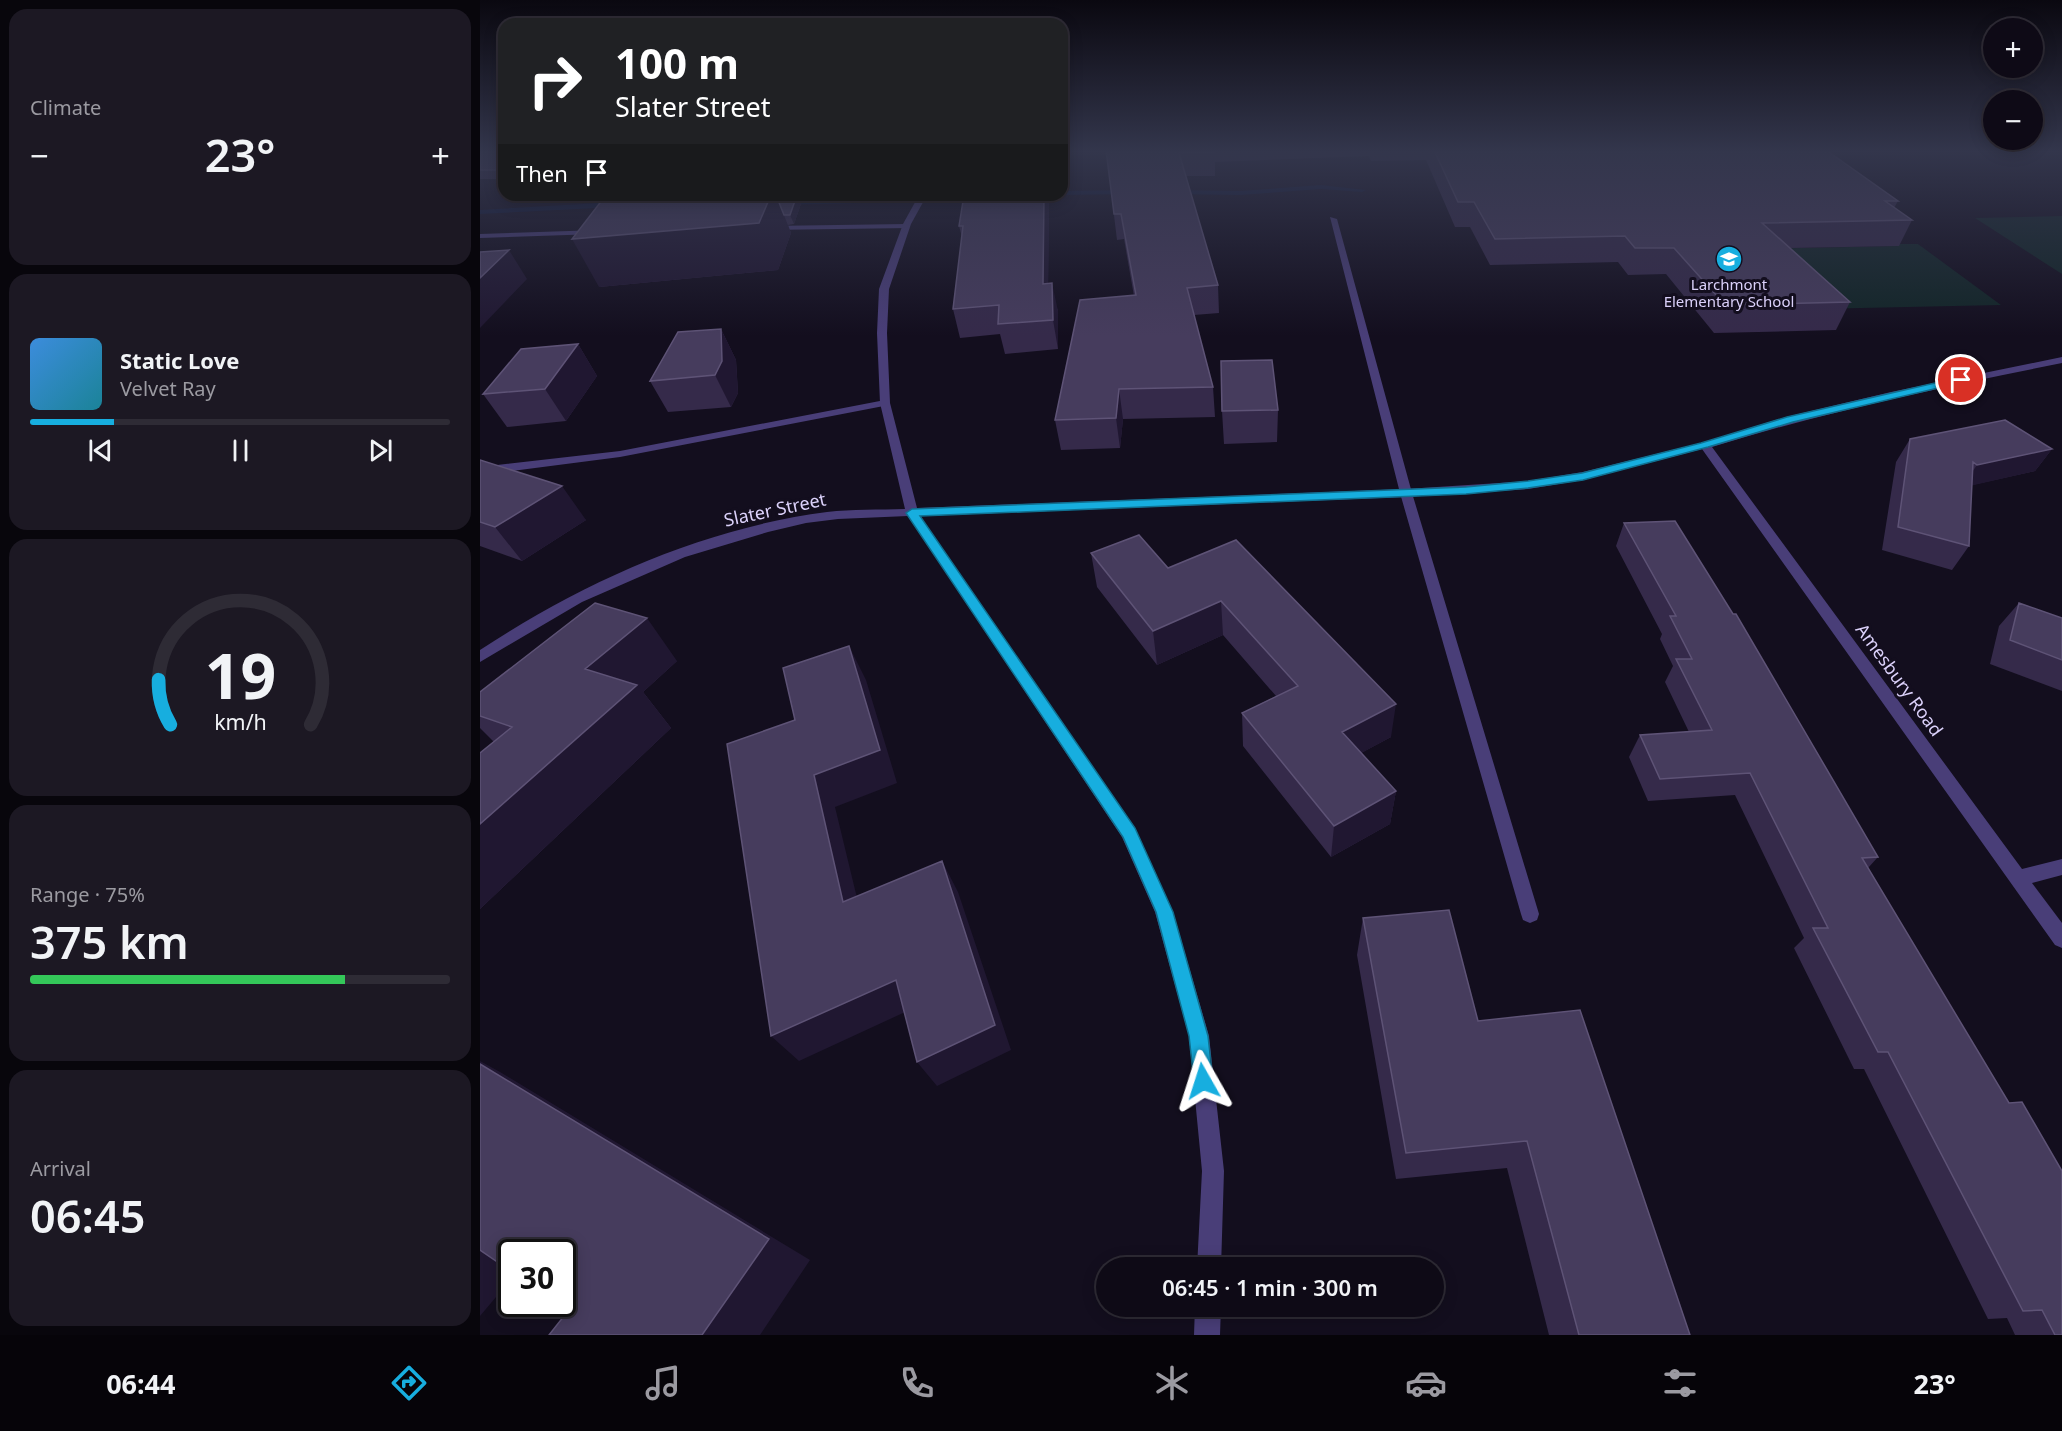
<!DOCTYPE html>
<html lang="en">
<head>
<meta charset="utf-8">
<style>
	:root { --surface:#0e0a16; --page:#1c1823; --text:#f1f3f6; --muted:#9b9aa1; --line:#2e2b35; --accent:#17aedf }
	body { margin:0; font-family:"Noto Sans",sans-serif; background:var(--page); color:var(--text); height:100vh; display:flex; flex-direction:column; font-size:22px; white-space:nowrap }
	* { box-sizing:border-box; margin:0 }
	p { font-size:20px; color:var(--muted) }
	.icon { flex:none; width:33px; height:33px; fill:none; stroke:currentColor; stroke-width:2; stroke-linecap:round; stroke-linejoin:round }
	.map { position:relative; flex:1; overflow:hidden }
	.panel { display:flex; flex-direction:column; gap:9px; padding:9px; background:#08060c; width:480px }
	.panel>* { flex:none }
	.banner { position:absolute; left:18px; top:18px; width:570px; height:183px; border-radius:18px; box-shadow:0 3px 15px #0003,0 0 0 2px var(--line); background:#202124; color:#fff; overflow:hidden }
	.controls { position:absolute; left:1503px; top:18px; display:grid; gap:12px }
	.controls a { display:grid; place-items:center; width:60px; height:60px; border-radius:50%; background:var(--surface); box-shadow:0 3px 15px #0003,0 0 0 2px var(--line); font-size:30px }
	.speed { position:absolute; left:18px; top:1239px; display:flex; gap:12px; font-size:30px; font-weight:700; text-align:center }
	.speed>* { display:grid; place-content:center; width:78px; height:78px; border-radius:50%; background:var(--surface); box-shadow:0 3px 15px #0003,0 0 0 2px var(--line); line-height:1 }
	.speed .limit { border:3px solid #111; border-radius:9px; background:#fff; color:#111 }
	.pin { position:absolute; display:grid; place-items:center; width:51px; height:51px; color:#fff; margin:-26px; border:3px solid #fff; border-radius:50%; box-shadow:0 2px 6px #0007 }
	.me { position:absolute; width:66px; margin:-33px; rotate:354deg; stroke-linejoin:round; filter:drop-shadow(0 0 4px #0008) }
	.turn { display:flex; align-items:center; gap:21px; height:126px; padding:0 18px; font-size:27px }
	.turn .icon { width:78px; height:78px; stroke-width:2.5 }
	.turn b { display:block; font-size:42px; line-height:51px }
	.then { display:flex; align-items:center; height:57px; padding:0 18px; background:#0003; gap:12px; font-size:22px }
	.big { font-size:45px; font-weight:600; line-height:1.1 }
	.panel .tile { flex:1; display:flex; flex-direction:column; justify-content:center; gap:9px; min-width:0; padding:0 21px; border-radius:18px; background:var(--page) }
	.panel .dial { align-items:center; gap:0 }
	.dial svg { height:156px; overflow:visible; fill:none; stroke:var(--line); stroke-width:7; stroke-linecap:round; text-anchor:middle }
	.dial text { fill:var(--text); stroke:none }
	.song { display:flex; align-items:center; gap:18px }
	.cover { width:72px; height:72px; border-radius:9px; background:linear-gradient(135deg,hsl(210 70% 55%),hsl(190 70% 35%)) }
	.played { height:6px; border-radius:3px; background:linear-gradient(90deg,var(--accent) 20%,var(--line) 20%) }
	.keys { display:flex; justify-content:space-around; direction:ltr }
	.heat { display:flex; justify-content:space-between; align-items:center; font-size:33px; direction:ltr }
	.charge { height:9px; border-radius:4px; background:linear-gradient(90deg,#34c759 75%,var(--line) 0) }
	.trip { position:absolute; left:616px; top:1257px; width:348px; height:60px; border-radius:30px; background:var(--surface); box-shadow:0 3px 15px #0003,0 0 0 2px var(--line); font-weight:600; line-height:60px; text-align:center }
	.menu { display:flex; height:96px; justify-content:space-around; align-items:center; background:#060409; color:var(--muted) }
	.menu .icon { width:42px; height:42px }
	.menu .active { color:var(--accent) }
	.menu b { font-size:27px; color:var(--text) }
	main { display:flex; flex:1; min-height:0 }
	.map>svg:first-child { display:block }
	.green { fill:#122527 }
	.lines { fill:none; stroke-linecap:round; stroke-linejoin:round }
	.stream { fill:#0e1738; fill-rule:evenodd }
	.lane { fill:#493e78; fill-rule:evenodd }
	.street { fill:#493e78; fill-rule:evenodd }
	.wall { fill:#352a4a }
	.shaded-wall { fill:#201731 }
	.building { fill:#463c5d; stroke:#5e5376; stroke-width:1.5 }
	.route { fill:#17aedf; stroke:#0f7191; stroke-width:1.5 }
	.labels { text-anchor:middle; stroke-width:6; stroke-linejoin:round; paint-order:stroke }
	.far-poi-label { font-size:15px; fill:#dbd1fa; stroke:#130e1e }
	.street-label { font-size:18px; fill:#dbd1fa; stroke:#130e1e }
</style>
</head>
<body>
<main>
<section class="panel">
<div class="tile"><p>Climate</p>
<div class="heat"><a>−</a><b class="big">23°</b><a>+</a></div>
</div>
<div class="tile">
<div class="song"><i class="cover"></i><div><b>Static Love</b><p>Velvet Ray</p></div></div>
<div class="played"></div>
<div class="keys"><svg class="icon" aria-label="previous" viewBox="0 0 24 24"><path d="M18 5L8 12l10 7zM5 5v14"/></svg><svg class="icon" aria-label="pause" viewBox="0 0 24 24"><path d="M8 5v14M16 5v14"/></svg><svg class="icon" aria-label="next" viewBox="0 0 24 24"><path d="M6 5l10 7-10 7zM19 5v14"/></svg></div>
</div>
<div class="tile dial"><svg viewBox="0 0 100 80">
<path d="M14 69A42 42 0 1 1 86 69"/>
<path d="M14 69A42 42 0 0 1 8 46" stroke="#17aedf"/>
<text x="50" y="56" font-size="32" font-weight="700">19</text>
<text x="50" y="72" font-size="11">km/h</text>
</svg></div>
<div class="tile"><p>Range · 75%</p><b class="big">375 km</b><div class="charge"></div></div>
<div class="tile"><p>Arrival</p><b class="big">06:45</b></div>
</section>
<div class="map">
<svg width="1582" height="1335" viewBox="0 0 1582 1335">
	<rect width="100%" height="100%" fill="#130e1e"/>
	<path class="green" d="M1582 216V274L1495 218Z
		M1416 244H1438L1521 305 1335 309 1272 249 1418 246Z"/>
	<g class="lines">
		<path class="stream" d="M841 185 886 190 882 192 841 189 760 195 690 194 686 192 690 190 760 191Z
			M651 190 654 194H651L582 195H581L582 191Z
			M377 199 381 201 380 203 302 205 298 203 302 201Z
			M120 203H137L141 205 137 207 0 214V210Z"/>
		<path class="lane" d="M850 217 857 219 932 493 1059 914 1057 920 1050 923 1043 920 1041 914 920 493Z
			M426 224H429V228L288 230 284 228 288 226Z
			M120 230V234H117L0 238V234Z
			M405 400 410 403 409 405 140 457 0 475V467L140 451Z"/>
		<path class="street" d="M439 195H447L431 224 409 289 407 333 410 403 437 508 926 489 1048 481 1103 472 1221 443 1306 417 1411 392 1582 357V363C1464 387 1347 411 1232 447L1542 869 1582 859V875L1552 883 1582 923V948L1575 945 1222 449 1103 480 1048 489 926 497 440 516 655 828 693 912 729 1036 744 1171 741 1268H717L722 1171 709 1036 675 912 642 837 428 516 358 519 326 523 288 532 205 557 102 602 0 662V650C103 582 223 528 347 512 372 509 399 510 425 509L400 403 397 333 399 289 423 224Z
			M715 1306H741L740 1335H714Z"/>
	</g>
	<path class="wall" d="M0 150H24V179H0Z
		M626 150H1346L1418 201 1414 208 1432 220 1419 246 1310 248 1370 302 1356 330 1234 333 1186 274 1148 275 1138 262 1010 265 990 227H975L946 160 891 161 889 156 735 162V176H706L738 285 739 313 714 315 733 387 735 417 643 419 640 448 581 450 575 420 654 296 644 239 637 240Z
		M324 195 314 224 308 225 311 233 298 270 119 287Z
		M484 195H569L568 283 578 311V349L525 354 520 334 480 338 473 309 482 237 479 226Z
		M241 329 256 360 258 393 251 407 188 412 170 381Z
		M98 344 117 376 86 421 27 427 3 394Z
		M798 410 797 442 744 444 742 411Z
		M1430 439 1572 449 1555 471 1492 485 1489 546 1472 570 1402 550 1416 462Z
		M0 460 106 520 42 561 0 546Z
		M1144 523 1398 857 1388 868 1582 1335H1535L1527 1318 1508 1319 1384 1069H1374L1314 948 1324 938 1255 795 1168 801 1149 757 1160 735 1209 732 1185 682 1193 666 1180 639 1182 634 1136 546Z
		M756 540 911 737 881 753 916 791 910 824 851 857 763 746 762 713 796 696 743 635 677 665 617 587 611 553 688 568Z
		M1539 603 1582 618V691L1510 664 1519 626Z
		M197 661 163 692 191 728 0 909V753L14 742 0 728V692Z
		M883 918 998 1021 1210 1335H1069L1027 1168 916 1179 877 955Z"/>
	<path class="shaded-wall" d="M291 195H296L311 233 298 270 119 287 92 239Z
		M317 195H324L314 224 310 215Z
		M564 195H569L568 312 563 284Z
		M29 250 47 279 0 328V278Z
		M572 283 578 311V349L573 320Z
		M241 329 256 360 258 393 251 407 235 375Z
		M98 344 117 376 86 421 65 389Z
		M639 389 643 419 640 448 636 418Z
		M1572 449 1555 471 1481 488 1497 465Z
		M82 486 106 520 42 561 15 527Z
		M741 601 743 635 677 665 673 631Z
		M167 618 197 661 163 692 191 728 0 909V824L105 669Z
		M369 646 386 680 417 783 355 807 385 931 363 902 334 775Z
		M916 704 911 737 859 765 862 732Z
		M916 791 910 824 851 857 854 826Z
		M462 861 478 892 531 1050 457 1086 437 1062Z
		M416 980 436 1007 319 1061 291 1036Z
		M0 1061 20 1072 330 1260 280 1335H222L0 1064Z
		M0 1244 32 1254V1278L0 1316Z"/>
	<path class="building" d="M0 150H24V170H0Z
		M626 150H734V152L699 153 738 285 707 288 733 387 639 389 636 418 575 420 600 300 656 295 641 214H634Z
		M954 150H1346L1418 201H1405L1432 220 1282 223 1370 302 1245 305 1194 248H1155L1145 236 1015 239 994 202H978Z
		M126 195H291L279 223 92 239Z
		M296 195H317L310 215H304Z
		M484 195H564L563 284 572 283 573 320 518 324 519 305 473 309 483 226H479Z
		M29 250 0 278V252Z
		M241 329 242 361 235 375 170 381 198 332Z
		M98 344 65 389 3 394 41 349Z
		M792 360 798 410 742 411 741 361Z
		M1525 420 1572 449 1497 465 1493 462 1489 546 1418 527 1430 439Z
		M0 460 82 486 15 527 0 522Z
		M1195 521 1253 614H1256L1398 857 1382 858 1529 1103 1542 1102 1582 1171V1335H1575L1562 1310 1543 1311 1408 1052H1398L1333 928H1348L1270 773 1180 779 1160 735 1232 730 1196 659H1212L1190 616H1196L1144 523Z
		M659 535 688 568 756 540 916 704 862 732 916 791 854 826 762 713 818 686 741 601 673 631 611 553Z
		M115 603 167 618 105 669 157 685 0 824V753L32 727 0 716V692Z
		M1539 603 1582 618V660L1530 640Z
		M369 646 400 750 334 775 363 902 462 861 515 1025 437 1062 416 980 291 1036 247 744 315 720 303 668Z
		M969 910 998 1021 1100 1010 1210 1335H1099L1047 1141 926 1153 883 918Z
		M0 1064 289 1239 222 1335H69L88 1311 77 1304H82V1252H32V1272L0 1250Z"/>
	<linearGradient id="sky" x2="0" y2="1"><stop stop-color="#0a0810"/><stop offset="0.45" stop-color="#33364c"/><stop offset="1" stop-color="#33364c" stop-opacity="0"/></linearGradient>
	<rect width="1582" height="336" fill="url(#sky)"/>
	<path class="route" d="M1481 377 1484 378V382L1313 422 1228 447 1103 480 1048 488 986 494 440 516 655 828 693 912 728 1036 733 1081 730 1088 723 1091 717 1088 714 1081 709 1036 676 912 643 837 426 513 432 509 986 487 1048 481 1102 473 1221 443 1307 417Z"/>
	<defs>
		<symbol id="school-disc" viewBox="-11 -11 22 22"><circle r="9.5" fill="#17aedf" stroke="#130e1e"/><path d="M0-5L7-2L0 1L-7-2ZM-4 1L0 2.5L4 1V4Q0 6-4 4Z" fill="#fff"/></symbol>
	</defs>
	<g fill-rule="evenodd">
		<use href="#school-disc" x="1234" y="244" width="30" height="30"/>
	</g>
	<g class="labels">
		<g class="far-poi-label">
			<text x="1249" y="290">Larchmont<tspan x="1249" dy="17">Elementary School</tspan></text>
		</g>
		<g class="street-label">
			<text transform="translate(295 510) rotate(-12)" y="6">Slater Street</text>
			<text transform="translate(1419 680) rotate(54)" y="6">Amesbury Road</text>
		</g>
	</g>
</svg>
<div class="controls">
<a>+</a>
<a>−</a>
</div>
<div class="speed"><div class="limit">30</div></div>
<div class="pin" style="left:1481px;top:380px;background:#d93025"><svg class="icon" aria-label="arrive" viewBox="0 0 24 24"><path d="M6 21V4h12l-3 4 3 4H6"/></svg></div>
<svg class="me" style="left:723px;top:1081px" viewBox="-20 -20 40 40"><path d="M0-17L14 15 0 8-14 15z" fill="#17aedf" stroke="#fff" stroke-width="4"/></svg>
<div class="trip">06:45 · 1 min · 300 m</div>
<div class="banner">
<div class="turn"><svg class="icon" aria-label="right" viewBox="0 0 24 24"><path d="M7 20v-9h11M14 6l5 5-5 5"/></svg><div><b>100 m</b>Slater Street</div></div>
<div class="then">Then<svg class="icon" aria-label="arrive" viewBox="0 0 24 24"><path d="M6 21V4h12l-3 4 3 4H6"/></svg></div>
</div>
</div>
</main>
<nav class="menu">
<b>06:44</b>
<svg class="icon active" aria-label="directions" viewBox="0 0 24 24"><path d="M12 3l9 9-9 9-9-9zM9 14v-3h6M13 9l2 2-2 2"/></svg>
<svg class="icon" aria-label="music" viewBox="0 0 24 24"><path d="M9 18V5l10-2v13"/><circle cx="6" cy="18" r="3"/><circle cx="16" cy="16" r="3"/></svg>
<svg class="icon" aria-label="phone" viewBox="0 0 24 24"><path d="M5 4h4l2 5-3 2q2 4 5 5l2-3 5 2v4C11 20 4 13 5 4z"/></svg>
<svg class="icon" aria-label="climate" viewBox="0 0 24 24"><path d="M12 3v18M4 7l16 10M4 17L20 7"/></svg>
<svg class="icon" aria-label="car" viewBox="0 0 24 24"><path d="M5 17H2v-5l4-1 3-4h7l3 4 3 1v5h-3M9 17h6M6 11h13"/><circle cx="7" cy="17" r="2"/><circle cx="17" cy="17" r="2"/></svg>
<svg class="icon" aria-label="filters" viewBox="0 0 24 24"><path d="M4 7h16M4 17h16"/><circle cx="9" cy="7" r="2"/><circle cx="15" cy="17" r="2"/></svg>
<b>23°</b>
</nav>
</body>
</html>
